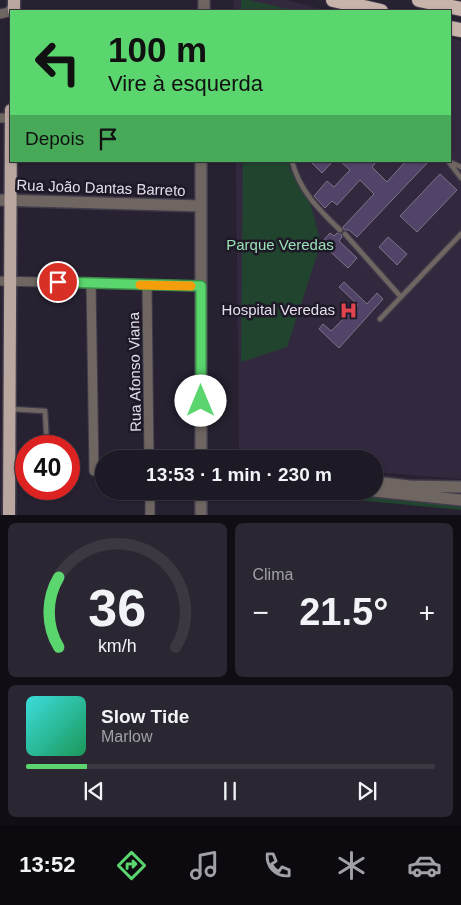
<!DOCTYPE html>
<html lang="pt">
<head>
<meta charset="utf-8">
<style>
	:root { --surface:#1d1925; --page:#2a2632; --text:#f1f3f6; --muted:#a0a0a7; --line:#3b3842; --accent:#5bd56e }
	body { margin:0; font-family:Arial,sans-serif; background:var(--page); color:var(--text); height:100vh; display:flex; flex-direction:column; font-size:19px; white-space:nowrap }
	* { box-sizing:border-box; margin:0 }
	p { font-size:16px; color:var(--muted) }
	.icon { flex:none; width:28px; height:28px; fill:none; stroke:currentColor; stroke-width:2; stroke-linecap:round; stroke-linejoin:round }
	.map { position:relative; height:515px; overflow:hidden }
	.panel { display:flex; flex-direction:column; gap:8px; padding:8px; background:#100e14; flex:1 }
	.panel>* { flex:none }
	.banner { position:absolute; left:10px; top:10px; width:441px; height:152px; border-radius:0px; box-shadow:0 1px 4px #0004,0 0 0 1px var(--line); background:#5bd56e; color:#111; overflow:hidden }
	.speed { position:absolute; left:15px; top:435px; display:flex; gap:10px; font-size:25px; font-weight:700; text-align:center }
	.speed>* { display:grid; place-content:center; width:65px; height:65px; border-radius:50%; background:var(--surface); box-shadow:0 1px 4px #0004,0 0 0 1px var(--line); line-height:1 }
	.speed .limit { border:8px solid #d22; background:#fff; color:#111 }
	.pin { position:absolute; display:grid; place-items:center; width:42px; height:42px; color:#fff; margin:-21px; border:2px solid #fff; border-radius:50%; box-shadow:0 1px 5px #0007 }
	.me { position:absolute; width:55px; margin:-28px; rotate:0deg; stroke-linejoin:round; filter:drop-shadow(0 0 4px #0008) }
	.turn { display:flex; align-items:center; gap:18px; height:105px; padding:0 15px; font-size:22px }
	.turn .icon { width:65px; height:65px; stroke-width:2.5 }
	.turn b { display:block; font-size:35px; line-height:42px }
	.then { display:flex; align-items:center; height:48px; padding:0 15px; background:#0003; gap:10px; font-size:19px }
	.big { font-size:38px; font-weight:800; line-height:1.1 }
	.panel .card { flex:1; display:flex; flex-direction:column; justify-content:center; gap:8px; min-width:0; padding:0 18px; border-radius:8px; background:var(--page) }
	.panel .dial { align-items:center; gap:0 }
	.dial svg { height:130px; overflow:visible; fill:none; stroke:var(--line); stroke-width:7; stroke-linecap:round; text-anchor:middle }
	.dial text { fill:var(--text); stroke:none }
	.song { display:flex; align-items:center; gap:15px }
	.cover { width:60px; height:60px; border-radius:8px; background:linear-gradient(135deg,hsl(180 70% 55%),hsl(150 70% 35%)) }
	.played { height:5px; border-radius:2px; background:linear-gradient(90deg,var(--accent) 15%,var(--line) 15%) }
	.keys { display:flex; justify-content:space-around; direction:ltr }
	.heat { display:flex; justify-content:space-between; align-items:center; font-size:28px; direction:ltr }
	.panel .tiles { flex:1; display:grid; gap:8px; grid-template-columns:1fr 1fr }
	.card:last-child { grid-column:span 2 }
	.trip { position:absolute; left:95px; top:450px; width:288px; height:50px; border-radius:25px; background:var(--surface); box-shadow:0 1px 4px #0004,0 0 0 1px var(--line); font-weight:800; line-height:50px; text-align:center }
	.menu { display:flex; height:80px; justify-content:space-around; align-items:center; background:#0c0a0f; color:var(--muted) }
	.menu .icon { width:35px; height:35px }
	.menu .on { color:var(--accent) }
	.menu b { font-size:22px; color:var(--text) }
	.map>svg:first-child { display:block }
	.built { fill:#32293f }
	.green { fill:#21442f }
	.building { fill:#524369; stroke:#7b7487 }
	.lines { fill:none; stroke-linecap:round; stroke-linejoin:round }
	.service-casing { stroke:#413c4b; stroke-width:7 }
	.minor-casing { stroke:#413c4b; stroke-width:11 }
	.tertiary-casing { stroke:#413c4b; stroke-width:14 }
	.primary-casing { stroke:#413c4b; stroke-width:15 }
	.trunk-casing { stroke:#413c4b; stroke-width:16 }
	.service { stroke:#6f6662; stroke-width:4.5 }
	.minor { stroke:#6f6662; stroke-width:9 }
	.tertiary { stroke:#6f6662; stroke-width:11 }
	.primary { stroke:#baa79f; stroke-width:12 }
	.trunk { stroke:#c9b4ab; stroke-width:14 }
	.route-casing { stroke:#3b8a48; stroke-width:12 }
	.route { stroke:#5bd56e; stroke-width:9 }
	.slow { stroke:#f59e0b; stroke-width:9 }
	.labels { text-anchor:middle; stroke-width:5; stroke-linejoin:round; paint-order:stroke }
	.street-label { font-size:15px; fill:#e3dfea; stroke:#1e1827 }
	.park-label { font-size:15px; fill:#9ae1b5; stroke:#1e1827 }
	.poi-label { font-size:15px; fill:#e3dfea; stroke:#1e1827; text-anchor:end }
</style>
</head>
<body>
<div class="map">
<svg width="461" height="515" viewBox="0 0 461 515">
	<rect width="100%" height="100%" fill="#272131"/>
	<path class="built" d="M234 0H286L329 11H234Z
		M450 38 461 41V479L374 472V459H239L236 161H450Z"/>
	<path class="green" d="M241 0H248L297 11H241Z
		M243 161H292L289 168 310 202 321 243 287 347 241 362Z
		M263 491H312L461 506V510Z"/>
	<path class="building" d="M310 161H333L322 173Z
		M340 161H377L372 167 387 182 406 161H429L357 237 349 230H344L343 227 374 194 360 180 337 205 332 201 325 208 314 196 327 181 334 187 350 170Z
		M440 174 457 190 417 232 400 216Z
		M330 233 334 236 337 233 341 234 342 237 339 241 357 258 348 268 321 243Z
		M388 237 407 254 397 265 379 247Z
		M344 282 367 304 377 293 383 299 339 348 319 329 323 324 331 331 358 305 339 287Z"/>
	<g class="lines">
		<defs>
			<path id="service" d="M292 161C299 190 319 210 340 230
				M448 161 461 178
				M450 162 461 167
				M345 234 401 297
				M380 319 461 234
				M10 409 45 411 47 446"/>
			<path id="minor" d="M0 14 9 12 14 4
				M0 118H11
				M0 281 201 286
				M91 282 94 471
				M147 285 149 459
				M150 491V515"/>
			<path id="tertiary" d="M204 11V0
				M201 161V459
				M0 200 201 206
				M374 482 409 486 461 487
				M374 491 461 500
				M201 515V491"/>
			<path id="primary" d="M14 0V11
				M9 515 11 110"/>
			<path id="trunk" d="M333 0 381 11
				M419 0 461 9
				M450 28 461 30"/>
		</defs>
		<use href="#service" class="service-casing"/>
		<use href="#minor" class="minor-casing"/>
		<use href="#tertiary" class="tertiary-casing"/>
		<use href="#primary" class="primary-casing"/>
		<use href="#trunk" class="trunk-casing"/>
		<use href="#service" class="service"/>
		<use href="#minor" class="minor"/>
		<use href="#tertiary" class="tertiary"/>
		<use href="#primary" class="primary"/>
		<use href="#trunk" class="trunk"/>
	</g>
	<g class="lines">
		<defs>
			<path id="route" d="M58 282 201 286V401"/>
		</defs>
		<use href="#route" class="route-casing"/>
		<use href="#route" class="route"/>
		<path class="slow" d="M140 285 191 286"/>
	</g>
	<defs>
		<symbol id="hospital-bare" viewBox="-9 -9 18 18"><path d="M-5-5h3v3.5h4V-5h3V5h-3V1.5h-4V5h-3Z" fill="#e0444e" stroke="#1e1827" stroke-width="2.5" paint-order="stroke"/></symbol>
	</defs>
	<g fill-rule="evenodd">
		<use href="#hospital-bare" x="336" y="298" width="25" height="25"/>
	</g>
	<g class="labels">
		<g class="street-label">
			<text transform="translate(101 188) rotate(2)" y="5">Rua João Dantas Barreto</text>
			<text transform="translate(135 372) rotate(-91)" y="5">Rua Afonso Viana</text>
		</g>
		<g class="park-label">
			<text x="280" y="250">Parque Veredas</text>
		</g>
		<g class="poi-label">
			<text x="335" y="315">Hospital Veredas</text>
		</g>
	</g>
</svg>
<div class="speed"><div class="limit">40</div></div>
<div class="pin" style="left:58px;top:282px;background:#d93025"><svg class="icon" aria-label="arrive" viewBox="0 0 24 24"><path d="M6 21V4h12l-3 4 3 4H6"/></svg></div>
<svg class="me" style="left:201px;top:401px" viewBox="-20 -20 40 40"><circle r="19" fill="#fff"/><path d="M0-13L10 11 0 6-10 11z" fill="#5bd56e"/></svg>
<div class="trip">13:53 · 1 min · 230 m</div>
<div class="banner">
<div class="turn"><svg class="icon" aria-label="left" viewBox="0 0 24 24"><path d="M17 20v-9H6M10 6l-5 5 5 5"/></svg><div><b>100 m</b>Vire à esquerda</div></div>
<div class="then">Depois<svg class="icon" aria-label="arrive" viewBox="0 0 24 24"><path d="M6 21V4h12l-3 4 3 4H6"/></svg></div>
</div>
</div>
<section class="panel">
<div class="tiles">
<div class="card dial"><svg viewBox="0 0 100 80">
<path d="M14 69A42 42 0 1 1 86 69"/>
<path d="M14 69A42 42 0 0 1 14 26" stroke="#5bd56e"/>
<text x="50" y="56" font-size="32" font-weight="700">36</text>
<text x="50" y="72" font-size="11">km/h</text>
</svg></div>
<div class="card"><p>Clima</p>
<div class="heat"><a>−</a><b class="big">21.5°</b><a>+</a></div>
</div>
<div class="card">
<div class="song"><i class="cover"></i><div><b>Slow Tide</b><p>Marlow</p></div></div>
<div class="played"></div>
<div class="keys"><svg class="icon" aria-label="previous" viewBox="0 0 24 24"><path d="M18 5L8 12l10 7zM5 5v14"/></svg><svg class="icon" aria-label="pause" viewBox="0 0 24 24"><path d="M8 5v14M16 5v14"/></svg><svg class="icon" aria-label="next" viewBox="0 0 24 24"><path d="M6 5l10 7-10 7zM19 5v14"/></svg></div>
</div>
</div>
</section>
<nav class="menu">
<b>13:52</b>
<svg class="icon on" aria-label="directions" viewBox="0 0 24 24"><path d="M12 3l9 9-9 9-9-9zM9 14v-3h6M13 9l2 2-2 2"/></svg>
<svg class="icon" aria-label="music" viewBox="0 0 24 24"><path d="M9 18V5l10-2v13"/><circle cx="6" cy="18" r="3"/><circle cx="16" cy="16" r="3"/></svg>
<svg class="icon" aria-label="phone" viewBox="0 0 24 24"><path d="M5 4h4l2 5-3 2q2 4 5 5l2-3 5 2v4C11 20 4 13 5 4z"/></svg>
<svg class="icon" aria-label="climate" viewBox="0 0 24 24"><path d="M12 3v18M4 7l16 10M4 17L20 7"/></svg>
<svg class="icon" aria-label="car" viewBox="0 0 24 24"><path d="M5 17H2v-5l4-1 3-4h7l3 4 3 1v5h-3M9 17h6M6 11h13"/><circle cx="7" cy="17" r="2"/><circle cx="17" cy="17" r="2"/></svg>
</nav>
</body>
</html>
